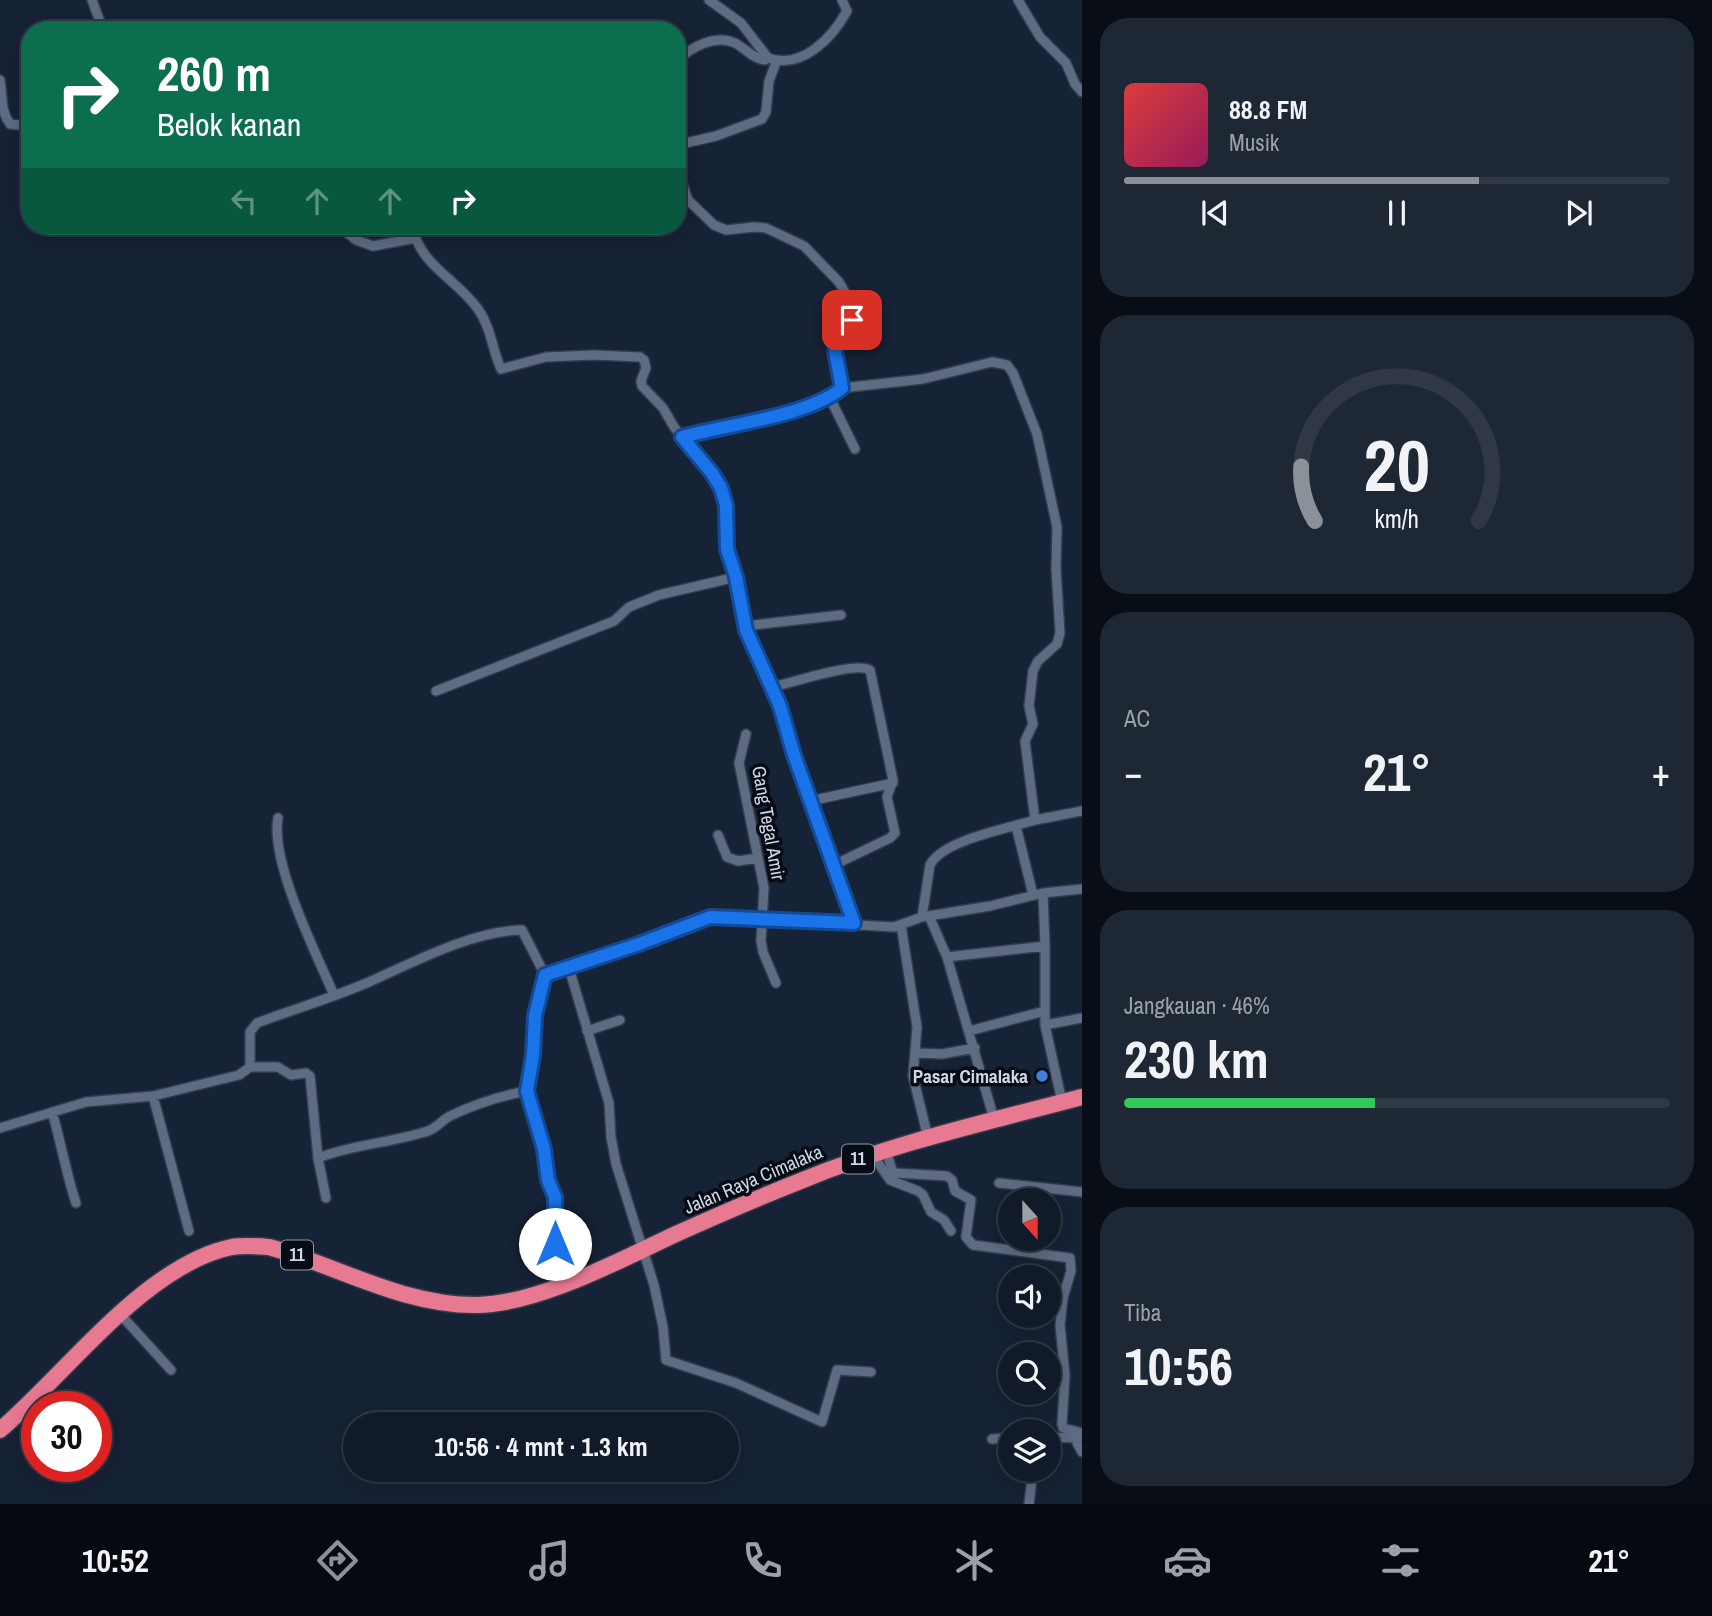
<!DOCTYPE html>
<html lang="id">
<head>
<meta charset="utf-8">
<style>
	:root { --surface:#101a28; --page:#1e2734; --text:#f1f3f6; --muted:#9ca1a8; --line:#303845; --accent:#8c9099 }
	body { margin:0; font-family:"Archivo Narrow",sans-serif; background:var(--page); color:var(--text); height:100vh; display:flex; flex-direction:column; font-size:26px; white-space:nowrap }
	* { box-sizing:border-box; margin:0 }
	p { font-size:23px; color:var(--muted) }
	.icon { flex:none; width:38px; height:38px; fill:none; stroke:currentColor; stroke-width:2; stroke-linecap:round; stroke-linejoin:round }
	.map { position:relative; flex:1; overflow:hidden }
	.details { display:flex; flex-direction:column; gap:18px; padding:18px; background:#090e16; width:630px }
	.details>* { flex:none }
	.top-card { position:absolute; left:21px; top:21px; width:665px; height:214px; border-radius:28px; box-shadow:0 4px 18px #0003,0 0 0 2px var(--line); background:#0b6e4f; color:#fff; overflow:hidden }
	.needle { width:46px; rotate:159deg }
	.fabs { position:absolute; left:998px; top:1188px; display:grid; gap:14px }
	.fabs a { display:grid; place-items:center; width:63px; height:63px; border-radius:50%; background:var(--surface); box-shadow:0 4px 18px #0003,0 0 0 2px var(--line); font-size:35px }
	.speed { position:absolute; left:21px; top:1391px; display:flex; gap:14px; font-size:35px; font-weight:700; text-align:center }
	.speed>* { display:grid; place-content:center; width:91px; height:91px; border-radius:50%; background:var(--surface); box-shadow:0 4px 18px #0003,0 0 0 2px var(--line); line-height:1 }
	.speed .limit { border:10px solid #d22; background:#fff; color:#111 }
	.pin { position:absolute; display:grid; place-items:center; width:60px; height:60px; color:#fff; margin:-30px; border-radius:14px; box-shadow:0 4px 10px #0006 }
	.me { position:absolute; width:77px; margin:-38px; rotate:0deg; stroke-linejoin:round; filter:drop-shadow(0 0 5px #0008) }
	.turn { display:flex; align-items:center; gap:24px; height:147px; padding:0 21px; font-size:32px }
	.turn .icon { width:91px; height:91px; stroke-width:2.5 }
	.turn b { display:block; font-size:49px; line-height:60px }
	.lanes { display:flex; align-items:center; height:66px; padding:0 21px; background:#0003; justify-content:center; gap:35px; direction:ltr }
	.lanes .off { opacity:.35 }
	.big { font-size:52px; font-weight:700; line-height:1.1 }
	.details .widget { flex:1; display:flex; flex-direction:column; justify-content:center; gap:10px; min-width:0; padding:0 24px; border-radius:28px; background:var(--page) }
	.details .dial { align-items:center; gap:0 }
	.dial svg { height:182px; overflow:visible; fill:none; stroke:var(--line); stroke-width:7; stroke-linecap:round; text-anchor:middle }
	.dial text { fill:var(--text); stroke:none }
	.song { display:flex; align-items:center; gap:21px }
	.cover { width:84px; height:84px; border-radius:10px; background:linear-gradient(135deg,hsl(0 70% 55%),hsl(330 70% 35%)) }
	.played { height:7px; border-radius:4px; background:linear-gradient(90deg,var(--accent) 65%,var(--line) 65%) }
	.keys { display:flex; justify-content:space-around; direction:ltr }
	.heat { display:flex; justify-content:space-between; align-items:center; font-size:38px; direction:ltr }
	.charge { height:10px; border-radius:5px; background:linear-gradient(90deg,#34c759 46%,var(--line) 0) }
	.trip { position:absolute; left:343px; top:1412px; width:396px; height:70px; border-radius:35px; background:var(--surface); box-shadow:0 4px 18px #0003,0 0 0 2px var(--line); font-weight:700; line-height:70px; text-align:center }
	.menu { display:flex; height:112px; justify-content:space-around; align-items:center; background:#060a10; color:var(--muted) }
	.menu .icon { width:49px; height:49px }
	.menu .active { color:var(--accent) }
	.menu b { font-size:32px; color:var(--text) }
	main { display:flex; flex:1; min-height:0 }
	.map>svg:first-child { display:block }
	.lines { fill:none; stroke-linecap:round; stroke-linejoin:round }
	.street-casing { stroke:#343c4c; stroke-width:12 }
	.highway-casing { stroke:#343c4c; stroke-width:19 }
	.street { stroke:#5d6c83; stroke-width:9 }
	.highway { stroke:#e77991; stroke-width:16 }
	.route-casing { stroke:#114b97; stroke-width:18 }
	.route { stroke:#1a73e8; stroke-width:12 }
	.shop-dot { fill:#3f7fe0; stroke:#070c14; stroke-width:2.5 }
	.labels { text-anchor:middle; stroke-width:7; stroke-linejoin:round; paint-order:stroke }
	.shield { fill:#070c14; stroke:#939aa6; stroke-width:2 }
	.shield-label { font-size:18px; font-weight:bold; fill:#cfd7e4 }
	.street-label { font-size:19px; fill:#cfd7e4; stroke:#070c14 }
	.poi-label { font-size:19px; font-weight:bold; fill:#cfd7e4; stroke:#070c14; text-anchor:end }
</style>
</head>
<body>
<main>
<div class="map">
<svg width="1082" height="1504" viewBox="0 0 1082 1504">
	<rect width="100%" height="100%" fill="#162235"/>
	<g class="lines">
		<defs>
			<path id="street" d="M92 0 103 30
				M709 0 741 23 768 58C802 70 832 38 847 11L842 0
				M1018 0 1040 37 1066 63 1075 84 1082 92
				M677 61C691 47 715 34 735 43 745 48 753 59 765 60L768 58
				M0 80C3 97 0 110 10 124L30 126
				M677 145 716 136 762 119 766 112 769 81 777 60
				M677 168 688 200 714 225 726 230 754 227 766 228 804 246 839 282 847 296 853 315 839 335 836 351 842 388 923 379 992 362 1007 365 1013 373 1037 434 1057 527 1056 569 1060 633 1057 644 1038 661 1033 671 1029 706 1033 724 1025 741 1035 820C1010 828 942 840 930 865L922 917
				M339 226 356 240 373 246 416 238
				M412 226C421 267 455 277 478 309 491 327 492 349 501 369L546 357 594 355 640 357 644 360 646 368 641 381 642 386 663 408 674 427 712 473 721 488 726 505 727 549 736 577 746 630 780 706 794 755 854 923
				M830 398 855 449
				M682 437C725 425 809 416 842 388
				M745 626 841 615
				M772 687C792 683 855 661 870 670L893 780 887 797 895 833 890 838 834 865
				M436 691 614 621 629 607 659 595 736 577
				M746 734 739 763 764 888 761 941 763 952 776 983
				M810 801 893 783
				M278 818C270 862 316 953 334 995
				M1035 820 1082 811
				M1016 826 1033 895
				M718 835 727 857 738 861 758 858
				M1043 893 1045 946
				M929 916 947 957 994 1119
				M901 925 917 1027 913 1076 928 1138
				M947 957 1045 946V1025L1062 1102
				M569 968 609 1103 611 1137 616 1164 654 1285 663 1327 666 1360 736 1383 822 1422 837 1370 871 1372
				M545 975 639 944 710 917 894 927 922 917 990 906 1043 893 1082 889
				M1045 1025 1082 1018
				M587 1031 620 1020
				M969 1031 1045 1011
				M916 1053 942 1054 975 1048
				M250 1067H278L291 1075 306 1073 310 1076 318 1158 326 1198
				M153 1096 189 1231
				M52 1112C61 1142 66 1173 76 1203
				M0 1128 86 1102 153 1096 239 1075 250 1067V1032L257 1023C294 1009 332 998 369 982 414 962 472 931 522 930L545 975 535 1015 533 1055 527 1091 544 1149 547 1176 555 1197 554 1238 564 1283
				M886 1150 892 1170 895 1173 947 1176 952 1180 955 1191 971 1200 966 1237 973 1245 1070 1258 1071 1271 1063 1298 1060 1325 1065 1375 1062 1424 1063 1428 1079 1432
				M872 1154 890 1180 918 1191 923 1195 931 1212 944 1220 951 1231
				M318 1158C353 1144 392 1143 428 1131 437 1128 442 1120 450 1116 475 1104 500 1096 527 1091
				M999 1183 1082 1192
				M120 1314 171 1370
				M1078 1433 1077 1443 1082 1452
				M1048 1437 1076 1438
				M992 1439 1010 1438
				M1029 1504 1033 1470"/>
			<path id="highway" d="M0 1430C65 1375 146 1264 232 1247 244 1245 256 1246 269 1247 338 1266 404 1306 477 1305 539 1304 620 1260 676 1234 718 1215 760 1197 803 1180 893 1143 988 1122 1082 1097"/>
		</defs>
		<use href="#street" class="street-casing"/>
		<use href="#highway" class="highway-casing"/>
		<use href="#street" class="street"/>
		<use href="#highway" class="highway"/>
	</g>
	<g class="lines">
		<defs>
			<path id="route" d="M555 1244V1197L548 1180 544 1149 527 1091 533 1055 535 1015 545 975 639 944 710 917 854 923 794 755 780 706 746 630 736 577 727 549 726 505 721 488 712 473 682 437C725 425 809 416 842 388L835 351 839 335 852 320"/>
		</defs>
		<use href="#route" class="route-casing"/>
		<use href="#route" class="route"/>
	</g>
	<circle class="shop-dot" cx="1042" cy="1076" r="7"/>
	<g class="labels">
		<g class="shield">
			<rect x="842" y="1144.5" width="32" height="29" rx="5"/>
			<rect x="281" y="1240.5" width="32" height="29" rx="5"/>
		</g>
		<g class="shield-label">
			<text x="858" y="1165">11</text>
			<text x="297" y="1261">11</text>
		</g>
		<g class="street-label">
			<text transform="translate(769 823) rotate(80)" y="7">Gang Tegal Amir</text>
			<text transform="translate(753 1179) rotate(-23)" y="7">Jalan Raya Cimalaka</text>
		</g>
		<g class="poi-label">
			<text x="1028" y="1083">Pasar Cimalaka</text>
		</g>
	</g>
</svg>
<div class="fabs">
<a><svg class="needle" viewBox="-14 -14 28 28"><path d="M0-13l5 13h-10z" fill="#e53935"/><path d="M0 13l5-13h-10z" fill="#9ca1a8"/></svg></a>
<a><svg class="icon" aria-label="sound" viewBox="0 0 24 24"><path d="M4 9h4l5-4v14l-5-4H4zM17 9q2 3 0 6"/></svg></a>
<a><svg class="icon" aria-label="search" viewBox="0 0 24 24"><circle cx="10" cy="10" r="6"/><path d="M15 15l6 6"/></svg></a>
<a><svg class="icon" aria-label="layers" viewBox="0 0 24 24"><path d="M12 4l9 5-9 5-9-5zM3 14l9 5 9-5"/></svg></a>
</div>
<div class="speed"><div class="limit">30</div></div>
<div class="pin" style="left:852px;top:320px;background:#d93025"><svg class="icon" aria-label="arrive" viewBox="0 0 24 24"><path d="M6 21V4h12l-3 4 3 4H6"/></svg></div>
<svg class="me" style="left:555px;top:1244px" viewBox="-20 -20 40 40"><circle r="19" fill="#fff"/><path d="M0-13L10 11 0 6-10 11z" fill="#1a73e8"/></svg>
<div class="trip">10:56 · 4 mnt · 1.3 km</div>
<div class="top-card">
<div class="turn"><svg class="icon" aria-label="right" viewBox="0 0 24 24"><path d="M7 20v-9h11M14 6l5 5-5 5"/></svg><div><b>260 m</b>Belok kanan</div></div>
<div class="lanes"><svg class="icon off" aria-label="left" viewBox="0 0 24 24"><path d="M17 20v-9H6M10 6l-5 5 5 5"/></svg><svg class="icon off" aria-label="ahead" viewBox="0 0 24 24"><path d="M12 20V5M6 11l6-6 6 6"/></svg><svg class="icon off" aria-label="ahead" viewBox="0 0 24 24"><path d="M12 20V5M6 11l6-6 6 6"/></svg><svg class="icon" aria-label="right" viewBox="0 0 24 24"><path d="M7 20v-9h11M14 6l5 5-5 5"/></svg></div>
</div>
</div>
<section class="details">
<div class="widget">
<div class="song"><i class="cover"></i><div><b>88.8 FM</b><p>Musik</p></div></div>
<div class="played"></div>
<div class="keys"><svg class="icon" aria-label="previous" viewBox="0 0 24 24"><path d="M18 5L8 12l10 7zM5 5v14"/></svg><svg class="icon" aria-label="pause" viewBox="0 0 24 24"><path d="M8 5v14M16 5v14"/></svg><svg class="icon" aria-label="next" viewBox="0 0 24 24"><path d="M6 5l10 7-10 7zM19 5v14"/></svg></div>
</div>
<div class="widget dial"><svg viewBox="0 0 100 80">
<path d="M14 69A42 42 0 1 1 86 69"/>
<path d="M14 69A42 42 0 0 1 8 45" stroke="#8c9099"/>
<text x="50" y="56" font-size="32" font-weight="700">20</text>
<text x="50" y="72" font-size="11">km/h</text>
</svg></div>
<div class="widget"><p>AC</p>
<div class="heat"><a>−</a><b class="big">21°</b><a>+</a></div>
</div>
<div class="widget"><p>Jangkauan · 46%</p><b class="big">230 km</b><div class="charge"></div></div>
<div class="widget"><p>Tiba</p><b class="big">10:56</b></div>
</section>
</main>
<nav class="menu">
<b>10:52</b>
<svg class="icon active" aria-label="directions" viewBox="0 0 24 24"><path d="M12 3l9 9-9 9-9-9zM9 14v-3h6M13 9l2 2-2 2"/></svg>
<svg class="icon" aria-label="music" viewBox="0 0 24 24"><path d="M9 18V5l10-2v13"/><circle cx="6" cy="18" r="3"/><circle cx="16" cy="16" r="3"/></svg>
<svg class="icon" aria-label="phone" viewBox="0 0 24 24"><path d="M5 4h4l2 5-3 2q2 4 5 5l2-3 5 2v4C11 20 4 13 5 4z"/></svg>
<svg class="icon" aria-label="climate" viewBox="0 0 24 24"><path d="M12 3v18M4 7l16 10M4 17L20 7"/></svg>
<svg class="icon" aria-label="car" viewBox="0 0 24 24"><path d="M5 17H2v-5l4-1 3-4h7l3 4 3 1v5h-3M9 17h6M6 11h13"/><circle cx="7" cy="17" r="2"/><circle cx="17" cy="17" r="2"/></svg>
<svg class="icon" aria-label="filters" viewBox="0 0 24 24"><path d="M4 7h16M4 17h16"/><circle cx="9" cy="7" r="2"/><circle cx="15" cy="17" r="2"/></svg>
<b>21°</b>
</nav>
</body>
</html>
